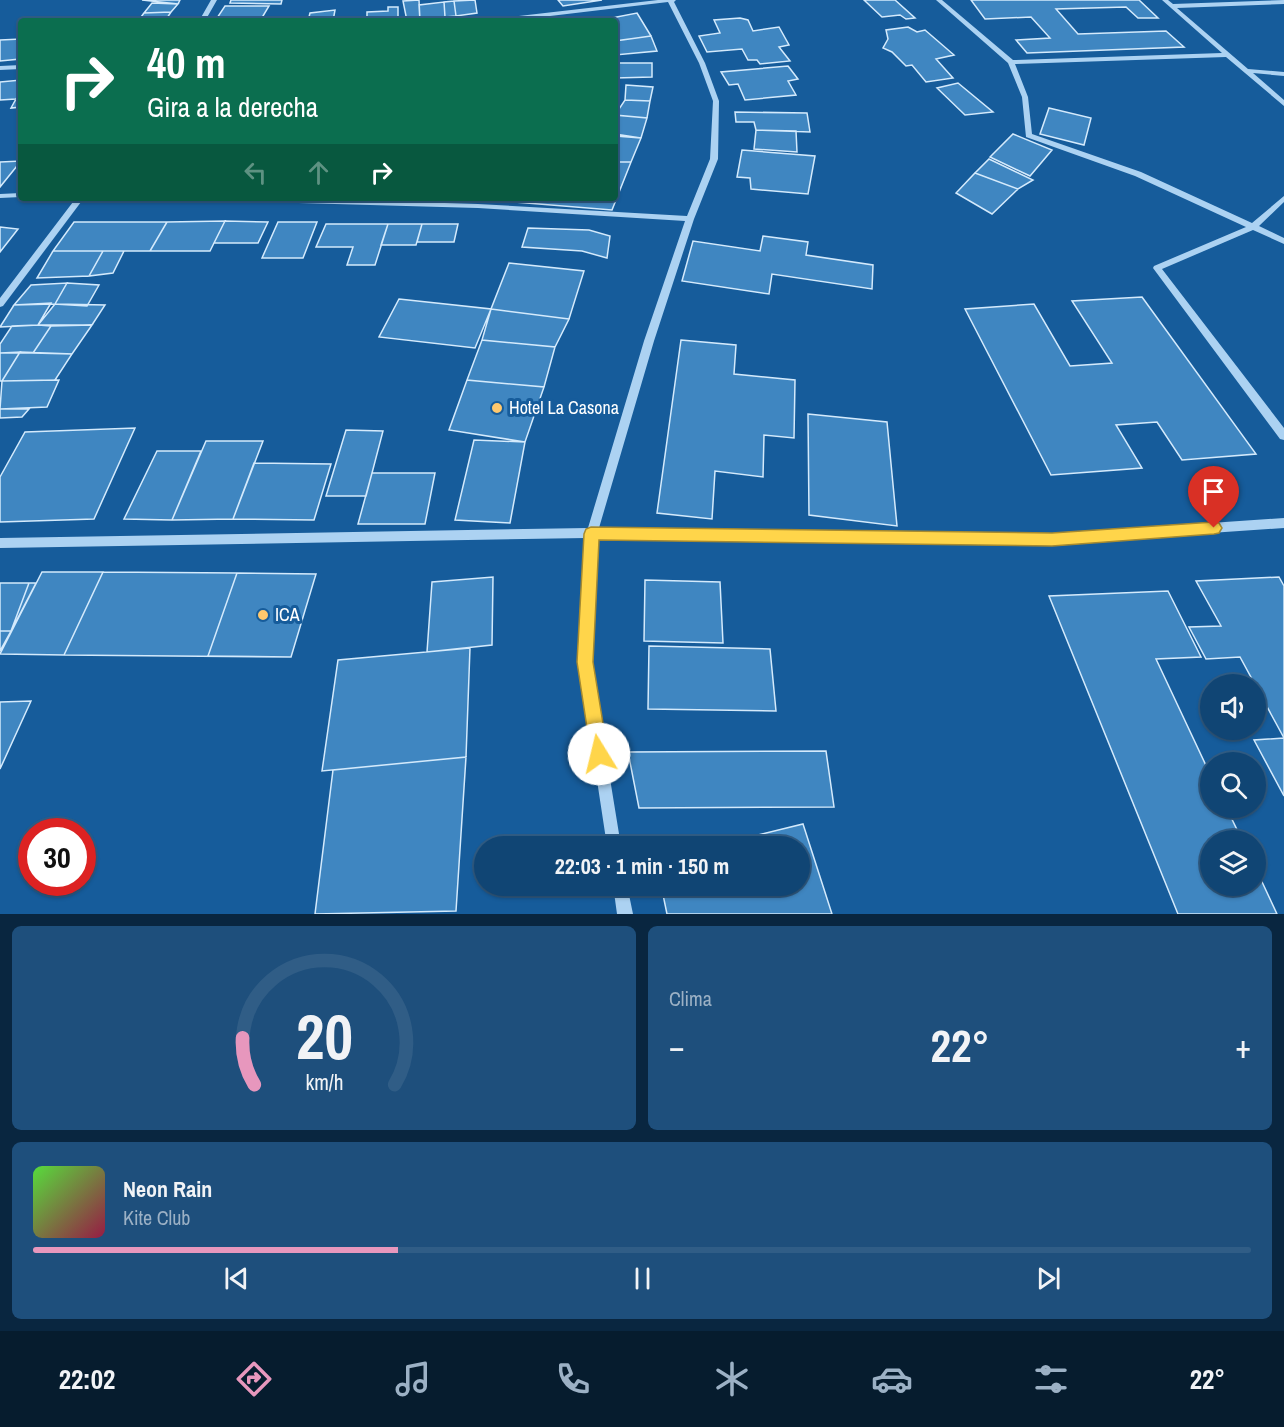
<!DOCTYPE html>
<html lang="es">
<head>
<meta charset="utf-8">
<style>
	:root { --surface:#104574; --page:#1e4f7c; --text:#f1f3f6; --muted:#9cb1c5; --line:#305d86; --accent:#e797bd }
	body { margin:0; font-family:"Archivo Narrow",sans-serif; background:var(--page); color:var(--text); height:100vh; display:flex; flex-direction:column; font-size:22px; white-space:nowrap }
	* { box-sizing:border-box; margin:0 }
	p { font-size:20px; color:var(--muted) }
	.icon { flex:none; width:33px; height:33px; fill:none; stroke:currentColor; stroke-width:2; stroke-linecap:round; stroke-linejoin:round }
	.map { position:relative; height:914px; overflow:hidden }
	.panel { display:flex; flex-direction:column; gap:12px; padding:12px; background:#092640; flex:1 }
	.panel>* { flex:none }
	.banner { position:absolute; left:18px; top:18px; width:600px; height:183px; border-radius:6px; box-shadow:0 2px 4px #0004,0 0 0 2px var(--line); background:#0b6e4f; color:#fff; overflow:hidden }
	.tools { position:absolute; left:1200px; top:674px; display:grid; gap:12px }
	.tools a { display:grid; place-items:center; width:66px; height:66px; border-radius:50%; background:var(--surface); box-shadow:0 2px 4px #0004,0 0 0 2px var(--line); font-size:30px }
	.speed { position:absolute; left:18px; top:818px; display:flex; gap:12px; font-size:30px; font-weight:700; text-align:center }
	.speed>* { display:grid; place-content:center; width:78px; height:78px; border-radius:50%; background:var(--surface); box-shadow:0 2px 4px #0004,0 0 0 2px var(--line); line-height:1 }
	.speed .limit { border:9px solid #d22; background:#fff; color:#111 }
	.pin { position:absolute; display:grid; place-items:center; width:51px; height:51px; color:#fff; margin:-62px -26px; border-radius:50% 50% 50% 0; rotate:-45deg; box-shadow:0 0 6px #0007 }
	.pin .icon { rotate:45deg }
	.me { position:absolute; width:66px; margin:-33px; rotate:351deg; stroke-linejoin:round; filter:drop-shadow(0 0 4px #0008) }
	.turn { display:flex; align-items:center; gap:21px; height:126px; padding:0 30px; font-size:27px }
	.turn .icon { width:78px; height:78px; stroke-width:2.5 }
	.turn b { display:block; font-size:42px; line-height:51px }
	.lanes { display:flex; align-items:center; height:57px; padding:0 30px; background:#0003; justify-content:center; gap:30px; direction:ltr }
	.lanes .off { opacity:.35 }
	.big { font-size:45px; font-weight:800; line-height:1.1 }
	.panel .widget { flex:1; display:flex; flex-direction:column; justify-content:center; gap:9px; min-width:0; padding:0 21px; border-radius:9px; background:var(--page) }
	.panel .dial { align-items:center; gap:0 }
	.dial svg { height:156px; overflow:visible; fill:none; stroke:var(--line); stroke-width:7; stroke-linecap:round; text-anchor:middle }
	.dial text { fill:var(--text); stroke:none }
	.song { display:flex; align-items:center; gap:18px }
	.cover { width:72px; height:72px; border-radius:9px; background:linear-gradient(135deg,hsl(110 70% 55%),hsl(340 70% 35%)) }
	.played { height:6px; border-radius:3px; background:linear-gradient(90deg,var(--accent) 30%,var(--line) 30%) }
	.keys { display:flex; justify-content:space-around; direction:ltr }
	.heat { display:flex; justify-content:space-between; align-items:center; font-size:33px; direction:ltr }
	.panel .tiles { flex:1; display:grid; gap:12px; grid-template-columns:1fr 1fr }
	.widget:last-child { grid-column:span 2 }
	.trip { position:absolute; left:474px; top:836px; width:336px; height:60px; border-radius:30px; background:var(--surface); box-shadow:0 2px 4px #0004,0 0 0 2px var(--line); font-weight:800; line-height:60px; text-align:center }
	.tab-bar { display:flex; height:96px; justify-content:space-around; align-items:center; background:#061c2e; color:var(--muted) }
	.tab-bar .icon { width:42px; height:42px }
	.tab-bar .on { color:var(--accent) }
	.tab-bar b { font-size:27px; color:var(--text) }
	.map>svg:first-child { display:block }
	.building { fill:#3f86c1; stroke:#d4eafc; stroke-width:1.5 }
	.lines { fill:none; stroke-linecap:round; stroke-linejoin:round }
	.minor { fill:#acd2f2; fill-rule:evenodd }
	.route { fill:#ffd54a; stroke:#a68a30; stroke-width:1.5 }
	.poi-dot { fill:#ffc86d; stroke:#165c9b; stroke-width:2 }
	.labels { text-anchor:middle; stroke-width:6; stroke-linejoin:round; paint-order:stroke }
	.poi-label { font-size:18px; fill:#fff; stroke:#165c9b; text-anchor:start }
</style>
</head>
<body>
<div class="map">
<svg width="1284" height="914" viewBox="0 0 1284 914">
	<rect width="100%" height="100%" fill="#165c9b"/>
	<path class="building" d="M142 0H180L178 4Z
		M231 0H282L281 4 230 3Z
		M419 0 420 21H407L403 1Z
		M475 0 477 13 456 16 454 1Z
		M558 0H602L563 6Z
		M864 0H895L915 18 906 19 900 15 882 17Z
		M971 0H1139L1158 18H1138L1126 7 1056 9 1078 34 1166 31 1184 47 1027 53 1016 40 1050 38 1031 17 985 19Z
		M454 1 456 16 445 17 444 2Z
		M444 2 445 17 443 20 420 21 419 5Z
		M152 3 178 4 171 12 144 13Z
		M225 6H269L260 21H215Z
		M388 7H398V21H367V12L388 11Z
		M335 10 333 21H308L310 13Z
		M171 12 165 21H138L144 13Z
		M637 13 651 36 615 41V21H596Z
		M740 18 748 20 753 31 779 27 789 45 779 47 790 61 760 64 757 60H748L742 49 707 52 699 36 720 33 714 20Z
		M908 27 917 32 925 30 954 55 936 59 953 78 926 82 912 65 906 66 892 52 883 48 888 39 886 30Z
		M651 36 657 51 615 55V41Z
		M21 39 20 59 0 61V40Z
		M615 63H652V77L615 78Z
		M788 66 798 79 788 81 796 95 745 100 738 84 729 85 721 72Z
		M21 80V90L16 99 0 100V82Z
		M958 83 993 112 965 115 937 88Z
		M626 85 653 87 650 101 625 100Z
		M21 90V107L11 108Z
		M625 100 650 101 647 118 615 115Z
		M1049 108 1091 118 1084 145 1040 134Z
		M735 112 807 113 810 132 756 130 754 122H736Z
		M615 115 647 118 641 138 615 134Z
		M756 130 796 131 797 152 754 149Z
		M1013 134 1052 150 1030 176 990 157Z
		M615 136 641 138 631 162H615Z
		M742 150 815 156 808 194 751 189 750 178 737 177Z
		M989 159 1033 180 1018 189 975 173Z
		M0 162 21 161 0 187Z
		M615 162H631L612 210 501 201 502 198H615Z
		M975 173 1018 189 992 214 956 193Z
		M225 221 210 251H150L167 222Z
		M225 221 268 222 258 243H214Z
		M74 222H167L150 251H53Z
		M278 222H317L303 258H262Z
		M326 224H388L375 265H347L353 247H316Z
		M388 224H422L416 245H381Z
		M422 224H458L454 242H417Z
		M0 227 18 229 0 252Z
		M528 228 589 230 610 236 607 258 582 251 522 247Z
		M763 236 808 242 806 255 873 265 872 289 772 274 769 294 682 281 693 241 760 251Z
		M53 251H103L89 276 37 278Z
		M103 251H124L113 273 89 276Z
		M509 263 584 271 569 319 491 309Z
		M67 283 55 304 14 305 31 285Z
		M67 283 99 285 87 306 55 304Z
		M1142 297 1256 454 1182 460 1157 422 1116 425 1142 468 1051 475 965 309 1034 304 1070 366 1112 363 1072 301Z
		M399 299 491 309 475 348 379 337Z
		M51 303 38 325 0 327 14 305Z
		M55 304 105 305 92 325H38Z
		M491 309 569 319 555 347 482 340Z
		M38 325 51 326 33 353H0V344L12 326Z
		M92 325 72 354 33 353 51 326Z
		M482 340 555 347 544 387 467 380Z
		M681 340 736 345 734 374 795 380 794 438 764 435 763 477 715 471 712 519 657 513Z
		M20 352 2 381H0V353Z
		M20 352 72 354 55 380 2 381Z
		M59 380 47 407 0 409 2 381Z
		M467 380 544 387 525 442 449 430Z
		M0 409H29L22 417 0 418Z
		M808 414 887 422 897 526 809 515Z
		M135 428 94 519 0 522V477L25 432Z
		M346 430 383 431 366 496H326Z
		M474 440 525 442 510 523 455 520Z
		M206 441H263L233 519 172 520Z
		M157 451H201L172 520 124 519Z
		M254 463 331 464 314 520 233 519Z
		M372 473H435L425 524H358Z
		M42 572H103L64 655 0 654Z
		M103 572 237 573 316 574 291 657 64 655Z
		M237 573 316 574 291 657 208 656Z
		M493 577 492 645 427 652 432 582Z
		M1279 577 1284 586V738L1240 657 1206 659 1189 627 1221 626 1196 581Z
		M645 580 720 582 723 643 644 641Z
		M0 583H29L11 631H0Z
		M0 583H36L11 631H0Z
		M1168 591 1201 657 1156 659 1210 774V807H1226L1242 840H1210V885H1256V869L1277 914H1178L1049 596Z
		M0 631H11L0 651Z
		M649 646 770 649 776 711 648 709Z
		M470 648 466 757 322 771 338 660Z
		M31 701 0 769V702Z
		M1284 738V796L1254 740Z
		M826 751 834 807 639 808 628 752Z
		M466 757 456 911 315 914 333 770Z
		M803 824 832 914H667L661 885H800V846H713Z"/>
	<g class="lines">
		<path class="minor" d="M211 0H217L205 21H199Z
			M658 0H676L674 2 705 63 719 101 718 159 694 219 654 341 599 528 1051 534 1284 518V528L1051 544 597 538 591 662 621 846H607L579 662 586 538 0 548V538L588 528 644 341 685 221 478 208 193 200 189 198H279L478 204 687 216 710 159 713 101 699 63 668 2 508 21H490L493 19Z
			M936 0H942L1013 60 1222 53 1162 0H1168L1173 4 1284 0V4L1177 8 1248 69 1284 72V76L1253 73 1284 100V106L1226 57 1015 64 1028 97 1032 134 1141 172 1252 223 1284 196V202L1259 226 1284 238V244L1253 230 1162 269 1284 428V440L1280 439 1153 268 1154 266 1246 227 1135 176 1026 137 1022 97 1008 63Z
			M21 65V69L0 70V66Z
			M21 193V197L0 198V194Z
			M76 198H84L3 306 0 307V298Z
			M613 885H627L633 914H617Z"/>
	</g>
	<path class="route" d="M1214 522 1219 523 1222 528 1219 533 1214 534 1052 546 599 540 593 662 608 754 606 760 599 763 593 760 591 754 577 662 584 534 586 529 591 527 1052 533Z"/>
	<g class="poi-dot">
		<circle cx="497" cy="408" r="6"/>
		<circle cx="263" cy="615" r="6"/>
	</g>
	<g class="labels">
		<g class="poi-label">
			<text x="509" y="414">Hotel La Casona</text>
			<text x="275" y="621">ICA</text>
		</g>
	</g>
</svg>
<div class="tools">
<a><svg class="icon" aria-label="sound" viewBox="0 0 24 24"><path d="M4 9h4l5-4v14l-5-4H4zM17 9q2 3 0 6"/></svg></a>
<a><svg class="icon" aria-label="search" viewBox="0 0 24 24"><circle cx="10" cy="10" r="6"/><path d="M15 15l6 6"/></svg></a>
<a><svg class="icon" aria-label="layers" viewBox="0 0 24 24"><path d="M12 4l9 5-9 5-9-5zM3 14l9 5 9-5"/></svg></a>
</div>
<div class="speed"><div class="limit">30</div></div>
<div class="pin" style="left:1214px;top:528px;background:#d93025"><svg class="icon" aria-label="arrive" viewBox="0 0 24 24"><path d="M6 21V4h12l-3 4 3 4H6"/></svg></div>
<svg class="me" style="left:599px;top:754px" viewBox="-20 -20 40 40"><circle r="19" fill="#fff"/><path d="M0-13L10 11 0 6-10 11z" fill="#ffd54a"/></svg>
<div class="trip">22:03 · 1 min · 150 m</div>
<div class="banner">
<div class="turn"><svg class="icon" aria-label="right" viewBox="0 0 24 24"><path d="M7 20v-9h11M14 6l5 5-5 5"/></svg><div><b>40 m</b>Gira a la derecha</div></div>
<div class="lanes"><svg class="icon off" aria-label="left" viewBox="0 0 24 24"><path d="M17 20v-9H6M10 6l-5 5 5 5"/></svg><svg class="icon off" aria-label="ahead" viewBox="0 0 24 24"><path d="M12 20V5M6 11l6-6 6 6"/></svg><svg class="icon" aria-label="right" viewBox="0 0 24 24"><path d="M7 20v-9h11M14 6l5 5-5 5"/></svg></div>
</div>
</div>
<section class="panel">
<div class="tiles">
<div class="widget dial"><svg viewBox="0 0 100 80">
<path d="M14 69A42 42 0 1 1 86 69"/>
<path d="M14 69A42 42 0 0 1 8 45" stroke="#e797bd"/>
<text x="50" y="56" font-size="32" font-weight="700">20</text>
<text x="50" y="72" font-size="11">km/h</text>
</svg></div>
<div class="widget"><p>Clima</p>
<div class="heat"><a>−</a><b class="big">22°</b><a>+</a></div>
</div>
<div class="widget">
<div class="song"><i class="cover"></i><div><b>Neon Rain</b><p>Kite Club</p></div></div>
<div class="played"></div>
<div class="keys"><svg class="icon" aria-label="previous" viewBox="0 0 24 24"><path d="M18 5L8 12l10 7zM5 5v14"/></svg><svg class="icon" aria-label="pause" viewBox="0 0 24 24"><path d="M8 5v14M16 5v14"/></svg><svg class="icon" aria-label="next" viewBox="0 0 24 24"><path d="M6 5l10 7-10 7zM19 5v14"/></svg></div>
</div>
</div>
</section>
<nav class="tab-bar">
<b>22:02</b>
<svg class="icon on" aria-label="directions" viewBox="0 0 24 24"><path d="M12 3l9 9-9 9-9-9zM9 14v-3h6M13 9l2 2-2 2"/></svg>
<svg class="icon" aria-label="music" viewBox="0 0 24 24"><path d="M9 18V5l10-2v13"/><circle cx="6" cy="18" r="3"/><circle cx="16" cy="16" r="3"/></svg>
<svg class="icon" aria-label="phone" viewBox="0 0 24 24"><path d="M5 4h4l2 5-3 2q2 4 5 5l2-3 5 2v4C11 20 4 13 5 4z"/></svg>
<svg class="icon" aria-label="climate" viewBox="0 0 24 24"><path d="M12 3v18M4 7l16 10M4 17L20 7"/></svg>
<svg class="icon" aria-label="car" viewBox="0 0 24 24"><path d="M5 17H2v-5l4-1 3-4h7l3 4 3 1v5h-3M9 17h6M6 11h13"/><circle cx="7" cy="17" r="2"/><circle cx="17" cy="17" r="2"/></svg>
<svg class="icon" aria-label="filters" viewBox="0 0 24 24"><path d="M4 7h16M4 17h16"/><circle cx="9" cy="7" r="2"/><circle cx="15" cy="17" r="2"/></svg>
<b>22°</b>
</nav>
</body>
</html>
